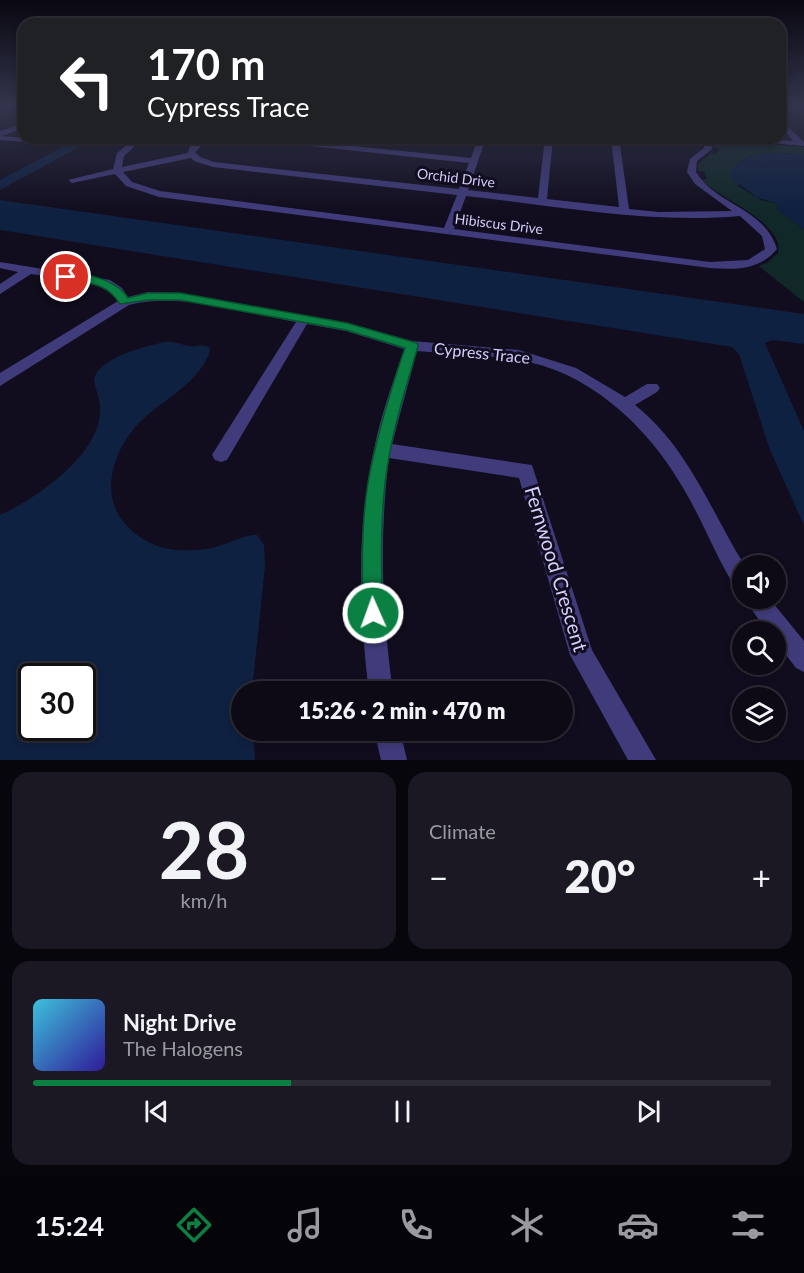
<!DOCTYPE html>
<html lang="en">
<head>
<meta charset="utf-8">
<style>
	:root { --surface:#0d0a16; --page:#1b1823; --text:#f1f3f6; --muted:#9a9aa1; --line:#2d2b35; --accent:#0b8043 }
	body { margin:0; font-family:Lato,sans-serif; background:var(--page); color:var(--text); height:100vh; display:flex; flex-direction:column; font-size:22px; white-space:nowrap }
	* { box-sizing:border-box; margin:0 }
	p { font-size:20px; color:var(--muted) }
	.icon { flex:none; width:33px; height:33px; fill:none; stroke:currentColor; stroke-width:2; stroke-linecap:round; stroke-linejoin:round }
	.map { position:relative; height:760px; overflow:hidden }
	.details { display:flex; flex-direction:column; gap:12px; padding:12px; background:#07060c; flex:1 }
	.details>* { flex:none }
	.top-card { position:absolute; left:18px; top:18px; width:768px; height:126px; border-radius:18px; box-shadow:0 3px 9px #0003,0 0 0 2px var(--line); background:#202124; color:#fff; overflow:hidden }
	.controls { position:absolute; left:732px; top:555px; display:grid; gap:12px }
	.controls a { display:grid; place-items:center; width:54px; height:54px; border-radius:50%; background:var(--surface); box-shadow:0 3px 9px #0003,0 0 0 2px var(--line); font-size:30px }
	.speed { position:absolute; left:18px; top:663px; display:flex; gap:12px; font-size:30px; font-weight:700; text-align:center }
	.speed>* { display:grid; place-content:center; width:78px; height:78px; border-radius:50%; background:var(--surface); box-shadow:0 3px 9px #0003,0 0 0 2px var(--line); line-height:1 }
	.speed .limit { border:3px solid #111; border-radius:9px; background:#fff; color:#111 }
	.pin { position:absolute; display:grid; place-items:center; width:51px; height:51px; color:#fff; margin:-26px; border:3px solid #fff; border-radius:50%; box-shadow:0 2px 6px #0007 }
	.me { position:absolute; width:66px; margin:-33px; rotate:358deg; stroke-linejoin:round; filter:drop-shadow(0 0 4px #0008) }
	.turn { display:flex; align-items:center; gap:21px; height:126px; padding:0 30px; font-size:27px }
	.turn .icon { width:78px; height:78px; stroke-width:2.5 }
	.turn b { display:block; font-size:42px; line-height:51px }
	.big { font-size:45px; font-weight:800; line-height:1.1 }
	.details .tile { flex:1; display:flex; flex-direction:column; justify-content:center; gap:9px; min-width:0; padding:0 21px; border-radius:18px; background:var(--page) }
	.details .dial { align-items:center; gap:0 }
	.dial b { font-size:78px; line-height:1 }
	.song { display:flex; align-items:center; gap:18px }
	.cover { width:72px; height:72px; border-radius:9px; background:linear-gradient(135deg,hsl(190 70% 55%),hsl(250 70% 35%)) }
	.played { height:6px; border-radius:3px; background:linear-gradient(90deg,var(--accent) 35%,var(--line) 35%) }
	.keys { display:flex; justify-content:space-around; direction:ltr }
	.heat { display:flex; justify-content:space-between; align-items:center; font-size:33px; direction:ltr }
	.details .tiles { flex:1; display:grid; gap:12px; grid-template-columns:1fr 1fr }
	.tile:last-child { grid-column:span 2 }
	.trip { position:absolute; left:231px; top:681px; width:342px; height:60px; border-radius:30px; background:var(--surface); box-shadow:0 3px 9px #0003,0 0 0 2px var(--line); font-weight:800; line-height:60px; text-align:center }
	.tabs { display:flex; height:96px; justify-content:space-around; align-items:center; background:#050409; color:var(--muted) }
	.tabs .icon { width:42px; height:42px }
	.tabs .active { color:var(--accent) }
	.tabs b { font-size:27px; color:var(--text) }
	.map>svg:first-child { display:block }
	.green { fill:#112828 }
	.water { fill:#0f2141; fill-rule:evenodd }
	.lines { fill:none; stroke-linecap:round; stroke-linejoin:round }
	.minor { fill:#403b7b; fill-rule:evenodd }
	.route { fill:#0b8043; stroke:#07532c; stroke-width:1.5 }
	.labels { text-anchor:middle; stroke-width:6; stroke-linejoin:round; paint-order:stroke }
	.far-street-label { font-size:14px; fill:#d5cdfc; stroke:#110d1e }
	.street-label { font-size:16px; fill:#d5cdfc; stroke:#110d1e }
	.near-street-label { font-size:20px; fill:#d5cdfc; stroke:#110d1e }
</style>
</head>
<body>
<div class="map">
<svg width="804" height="760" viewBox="0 0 804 760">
	<rect width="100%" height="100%" fill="#110d1e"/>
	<path class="green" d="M718 140 804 147V156C784 151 758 151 740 162L738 186 761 200 777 204 778 210 804 229V302L759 266 768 262 778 253C785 223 720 199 702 180L707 179 704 171H698V164L711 153 716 154 720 149 715 148Z"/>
	<path class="water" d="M80 138H96L0 190V180Z
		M779 153 804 155V229L778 210 777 204 756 197 731 178V170C744 156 761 153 779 153Z
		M0 200 804 314V344L773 340 765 343 804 431V525L770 450 739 354 732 347 0 230Z
		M165 342C175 341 181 345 190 346 199 347 202 343 210 348L209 354C196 385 164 399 141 421 116 445 99 490 122 520 135 537 156 549 177 550 191 551 209 550 222 545 234 541 244 535 257 535L264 545 265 566 252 691 242 692V730L253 731 255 760H0V515C36 499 99 455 100 412 101 401 96 391 94 380 97 358 146 346 165 342ZM82 676V728H32V676Z"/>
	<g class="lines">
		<path class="minor" d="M780 119 804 142V146L741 140 737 138 793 141 780 125Z
			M24 123V128L2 136 48 140 52 142 51 144 0 140V131Z
			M135 138H144L124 156 122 167 188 153C189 142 199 138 210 138L195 152 200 157 214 162 459 189 469 163 253 140 249 138H275L471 158 478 138H486L468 190 538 198 545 138H553L547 199 619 207 611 138H619L629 209 659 212 732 211 695 184 687 172 690 159 704 148 705 138H713L712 149 697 161 696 172C717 206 764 207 777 249 760 270 735 270 710 268L159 197 126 186 115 174 72 183 68 180 113 169 117 153ZM191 158 194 161 213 167 457 195 444 228 160 191 132 182 123 172ZM466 196C557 206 649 224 740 216L762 236 765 249 748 260 710 262 454 229Z
			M0 262 110 280 122 288 128 297 148 292 180 293 347 323 412 341 519 350 576 368 625 397 647 384H657L660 388 657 392 635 405C689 448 710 510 745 566H742V591L735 587C715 555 702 519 682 486 648 427 588 370 517 360 484 355 451 354 417 351L392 444 532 465 592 650 656 760H628L570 655 519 478 389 458C379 537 382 614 393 692H369C359 612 356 528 374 449 381 415 393 382 404 349L346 331 307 324 227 460 221 462 215 460 212 455 215 450 296 322C246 313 178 292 129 305L0 386V373L118 301C104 279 56 278 31 274L0 294V284L18 272 0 268Z
			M744 598H769L804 641V672L796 668 776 642V632H767Z
			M374 730H400L407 760H381Z"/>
	</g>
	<linearGradient id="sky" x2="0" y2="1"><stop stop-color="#090710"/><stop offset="0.5" stop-color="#32354c"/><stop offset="1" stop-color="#32354c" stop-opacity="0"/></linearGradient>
	<rect width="804" height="211" fill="url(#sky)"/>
	<path class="route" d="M63 274C83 271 117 280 128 298L148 293H180L347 323 417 343 418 346C405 391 390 437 385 484 380 527 381 570 383 613L380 620 373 623 366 620 363 613C362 570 361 525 368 483 376 437 390 392 405 348L346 330 180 300H148L120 304C105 280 88 285 63 279Z"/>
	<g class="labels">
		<g class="far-street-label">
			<text transform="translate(456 178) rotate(7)" y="5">Orchid Drive</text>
			<text transform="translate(499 224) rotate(7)" y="5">Hibiscus Drive</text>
		</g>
		<g class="street-label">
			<text transform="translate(482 353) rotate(6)" y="6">Cypress Trace</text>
		</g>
		<g class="near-street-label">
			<text transform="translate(556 569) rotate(73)" y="7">Fernwood Crescent</text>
		</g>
	</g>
</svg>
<div class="controls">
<a><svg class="icon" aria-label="sound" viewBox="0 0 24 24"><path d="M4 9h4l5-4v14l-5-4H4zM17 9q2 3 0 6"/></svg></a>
<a><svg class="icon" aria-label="search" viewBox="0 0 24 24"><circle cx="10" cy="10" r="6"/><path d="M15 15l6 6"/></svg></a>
<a><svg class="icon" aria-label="layers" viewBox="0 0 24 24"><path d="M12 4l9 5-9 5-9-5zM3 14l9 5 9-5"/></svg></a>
</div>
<div class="speed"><div class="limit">30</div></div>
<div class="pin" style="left:66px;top:277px;background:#d93025"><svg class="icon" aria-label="arrive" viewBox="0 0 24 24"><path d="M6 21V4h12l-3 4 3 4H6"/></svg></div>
<svg class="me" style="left:373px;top:613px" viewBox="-20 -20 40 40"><circle r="17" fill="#0b8043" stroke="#fff" stroke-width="3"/><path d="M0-11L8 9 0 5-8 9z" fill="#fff"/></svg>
<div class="trip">15:26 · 2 min · 470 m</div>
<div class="top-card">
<div class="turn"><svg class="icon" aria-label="left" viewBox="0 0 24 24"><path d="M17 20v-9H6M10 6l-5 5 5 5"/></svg><div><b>170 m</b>Cypress Trace</div></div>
</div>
</div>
<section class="details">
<div class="tiles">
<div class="tile dial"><b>28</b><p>km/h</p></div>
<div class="tile"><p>Climate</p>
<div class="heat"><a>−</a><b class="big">20°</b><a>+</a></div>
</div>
<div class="tile">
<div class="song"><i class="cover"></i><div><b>Night Drive</b><p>The Halogens</p></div></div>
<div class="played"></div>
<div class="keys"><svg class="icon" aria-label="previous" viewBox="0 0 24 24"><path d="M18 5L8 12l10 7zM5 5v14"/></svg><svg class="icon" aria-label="pause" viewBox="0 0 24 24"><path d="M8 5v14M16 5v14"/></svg><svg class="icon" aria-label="next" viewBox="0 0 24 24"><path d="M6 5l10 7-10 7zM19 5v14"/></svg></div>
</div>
</div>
</section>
<nav class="tabs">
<b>15:24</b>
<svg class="icon active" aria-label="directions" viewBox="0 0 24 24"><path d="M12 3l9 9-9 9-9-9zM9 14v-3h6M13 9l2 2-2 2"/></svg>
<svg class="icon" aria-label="music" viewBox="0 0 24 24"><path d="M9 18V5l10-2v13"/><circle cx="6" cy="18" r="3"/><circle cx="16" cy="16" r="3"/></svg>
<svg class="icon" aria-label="phone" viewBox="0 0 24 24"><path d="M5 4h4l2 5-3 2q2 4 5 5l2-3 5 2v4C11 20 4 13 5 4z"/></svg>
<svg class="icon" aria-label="climate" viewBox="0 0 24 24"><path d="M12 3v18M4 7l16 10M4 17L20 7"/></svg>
<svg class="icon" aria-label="car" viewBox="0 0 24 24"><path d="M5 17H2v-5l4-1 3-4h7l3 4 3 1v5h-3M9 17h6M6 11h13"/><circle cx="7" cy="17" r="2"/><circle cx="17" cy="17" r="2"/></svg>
<svg class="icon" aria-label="filters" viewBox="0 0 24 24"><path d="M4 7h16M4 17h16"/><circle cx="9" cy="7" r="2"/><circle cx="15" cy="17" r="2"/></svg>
</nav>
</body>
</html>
